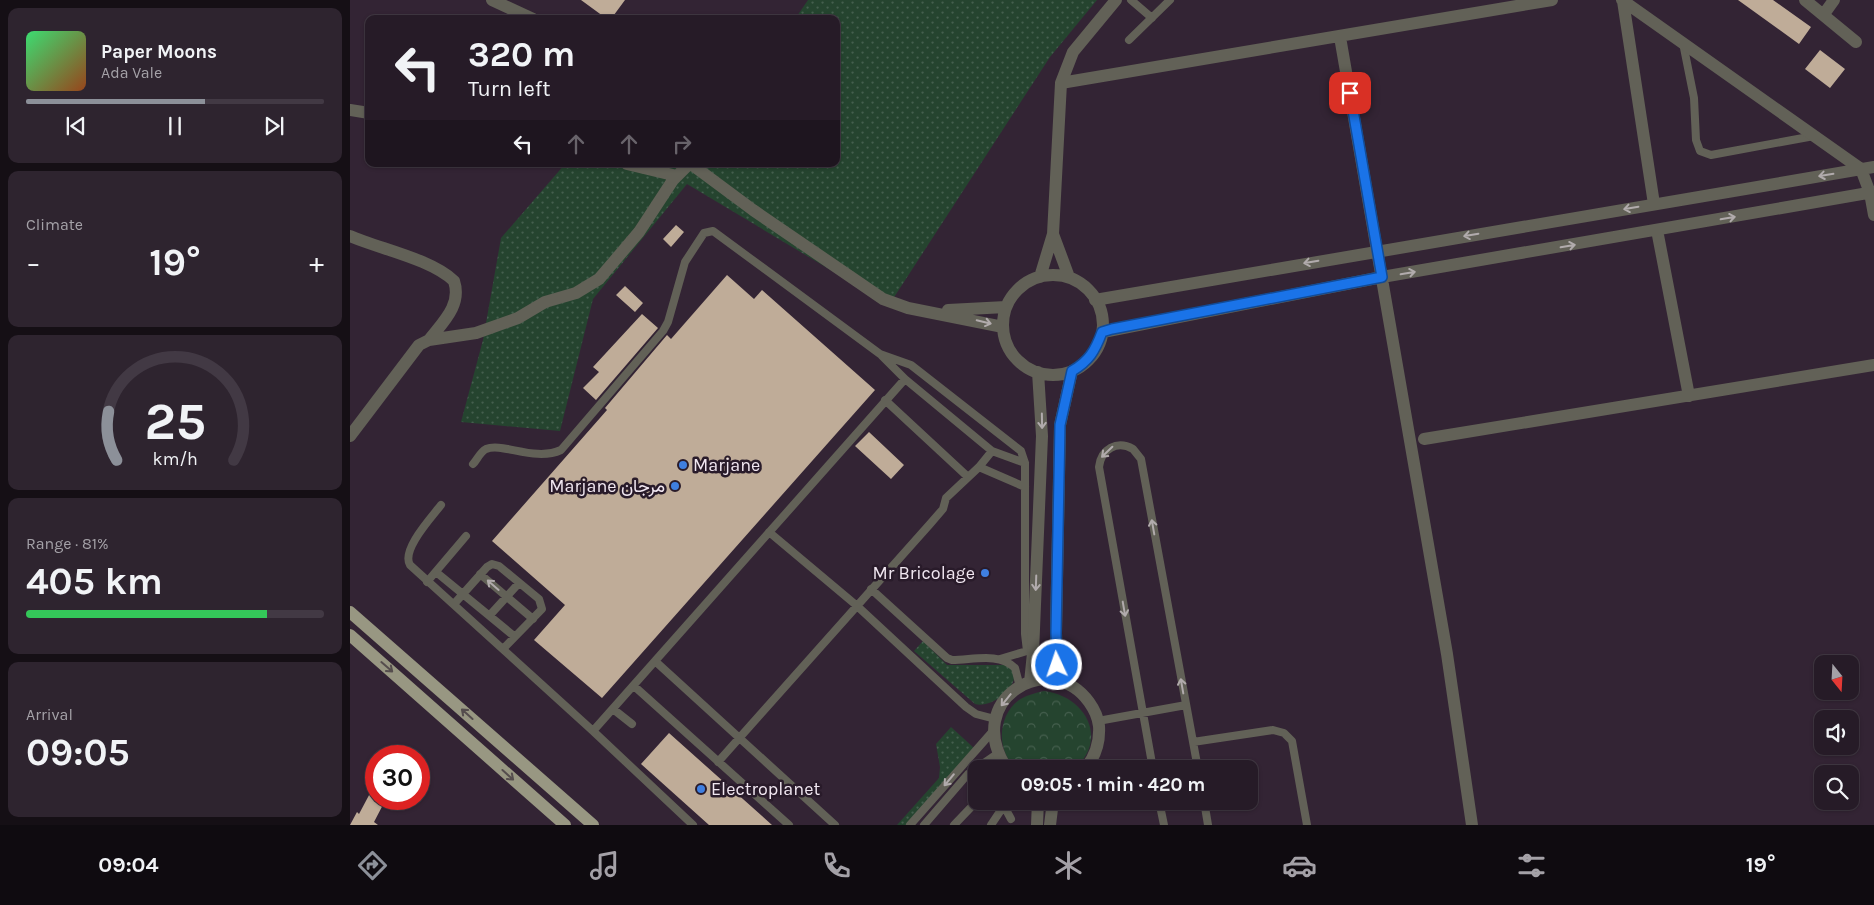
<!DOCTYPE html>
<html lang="en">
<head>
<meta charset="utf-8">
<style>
	:root { --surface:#261b27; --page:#2e242f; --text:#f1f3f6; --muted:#a4a1a7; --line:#423944; --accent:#8c9099 }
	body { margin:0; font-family:Karla,Vazirmatn,sans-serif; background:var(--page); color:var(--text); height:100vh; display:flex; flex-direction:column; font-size:19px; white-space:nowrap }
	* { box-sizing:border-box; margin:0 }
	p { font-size:16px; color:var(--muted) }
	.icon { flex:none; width:28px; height:28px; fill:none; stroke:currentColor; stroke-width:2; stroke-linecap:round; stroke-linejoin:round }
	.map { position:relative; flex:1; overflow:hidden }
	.sheet { display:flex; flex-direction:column; gap:8px; padding:8px; background:#150f15; width:350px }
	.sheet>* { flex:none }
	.banner { position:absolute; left:15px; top:15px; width:475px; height:152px; border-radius:10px; box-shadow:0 1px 4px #0004,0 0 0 1px var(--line); background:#261b27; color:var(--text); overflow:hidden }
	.needle { width:32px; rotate:162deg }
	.controls { position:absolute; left:1464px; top:655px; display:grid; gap:10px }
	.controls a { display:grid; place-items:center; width:45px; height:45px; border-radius:10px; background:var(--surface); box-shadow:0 1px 4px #0004,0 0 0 1px var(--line); font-size:25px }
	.speed { position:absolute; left:15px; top:745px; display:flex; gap:10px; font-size:25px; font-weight:700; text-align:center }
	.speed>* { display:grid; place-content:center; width:65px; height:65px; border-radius:50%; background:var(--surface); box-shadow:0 1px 4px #0004,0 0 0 1px var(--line); line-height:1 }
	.speed .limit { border:8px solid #d22; background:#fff; color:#111 }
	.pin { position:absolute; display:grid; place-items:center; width:42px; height:42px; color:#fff; margin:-21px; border-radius:10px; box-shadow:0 2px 8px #0006 }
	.me { position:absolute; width:55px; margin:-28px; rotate:357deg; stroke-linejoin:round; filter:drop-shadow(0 0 4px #0008) }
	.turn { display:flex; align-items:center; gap:18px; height:105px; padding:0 20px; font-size:22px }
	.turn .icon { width:65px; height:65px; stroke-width:2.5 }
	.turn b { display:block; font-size:35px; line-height:42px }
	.lanes { display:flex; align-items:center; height:48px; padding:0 20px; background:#0003; justify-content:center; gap:25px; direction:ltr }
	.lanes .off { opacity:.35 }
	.big { font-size:38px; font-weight:700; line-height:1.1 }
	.sheet .widget { flex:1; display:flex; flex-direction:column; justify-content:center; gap:8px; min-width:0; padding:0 18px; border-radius:10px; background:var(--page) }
	.sheet .dial { align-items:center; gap:0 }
	.dial svg { height:130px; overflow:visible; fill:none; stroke:var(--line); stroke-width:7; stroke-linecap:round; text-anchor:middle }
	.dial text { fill:var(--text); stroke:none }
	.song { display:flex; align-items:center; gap:15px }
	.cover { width:60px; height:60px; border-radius:8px; background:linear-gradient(135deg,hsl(140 70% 55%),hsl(20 70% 35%)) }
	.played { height:5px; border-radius:2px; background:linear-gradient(90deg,var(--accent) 60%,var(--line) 60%) }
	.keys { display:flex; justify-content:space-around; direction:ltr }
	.heat { display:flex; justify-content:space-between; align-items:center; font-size:28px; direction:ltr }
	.charge { height:8px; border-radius:4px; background:linear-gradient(90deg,#34c759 81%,var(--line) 0) }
	.trip { position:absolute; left:618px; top:760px; width:290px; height:50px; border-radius:10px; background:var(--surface); box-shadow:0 1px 4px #0004,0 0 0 1px var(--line); font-weight:700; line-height:50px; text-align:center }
	.tabs { display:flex; height:80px; justify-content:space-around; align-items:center; background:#0f0b10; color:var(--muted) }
	.tabs .icon { width:35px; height:35px }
	.tabs .selected { color:var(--accent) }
	.tabs b { font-size:22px; color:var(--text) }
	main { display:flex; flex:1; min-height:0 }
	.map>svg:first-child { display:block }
	.grass { fill:url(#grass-dots) }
	.park { fill:url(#park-crowns) }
	.building { fill:#bfac98 }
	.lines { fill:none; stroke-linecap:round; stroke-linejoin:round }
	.lane { stroke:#626157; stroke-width:8 }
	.street { stroke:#626157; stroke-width:12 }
	.primary { stroke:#989782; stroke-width:12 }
	.oneway { stroke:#b1abac }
	.oneway2 { stroke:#554d4d }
	.route-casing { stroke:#114b97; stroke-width:12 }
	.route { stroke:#1a73e8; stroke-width:9 }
	.shop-dot { fill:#3f7fe0; stroke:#291b2a; stroke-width:2 }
	.labels { text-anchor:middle; stroke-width:5; stroke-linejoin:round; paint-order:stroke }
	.poi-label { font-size:18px; fill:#f1e7f1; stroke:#291b2a; text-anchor:start }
</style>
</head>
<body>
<main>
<section class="sheet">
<div class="widget">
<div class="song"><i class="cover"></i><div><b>Paper Moons</b><p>Ada Vale</p></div></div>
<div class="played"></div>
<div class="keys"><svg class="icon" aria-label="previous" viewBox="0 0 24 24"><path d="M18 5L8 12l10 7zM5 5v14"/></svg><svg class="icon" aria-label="pause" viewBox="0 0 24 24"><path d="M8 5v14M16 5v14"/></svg><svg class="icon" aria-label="next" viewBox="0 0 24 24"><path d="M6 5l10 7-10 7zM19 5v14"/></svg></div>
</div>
<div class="widget"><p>Climate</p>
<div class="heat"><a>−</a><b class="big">19°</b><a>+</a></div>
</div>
<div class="widget dial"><svg viewBox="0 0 100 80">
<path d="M14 69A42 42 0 1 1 86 69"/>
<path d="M14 69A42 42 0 0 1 9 39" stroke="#8c9099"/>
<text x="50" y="56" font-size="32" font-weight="700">25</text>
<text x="50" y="72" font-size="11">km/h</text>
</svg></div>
<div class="widget"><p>Range · 81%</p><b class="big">405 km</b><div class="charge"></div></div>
<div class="widget"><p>Arrival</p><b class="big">09:05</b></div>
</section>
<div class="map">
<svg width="1524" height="825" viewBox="0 0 1524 825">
	<defs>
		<pattern id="grass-dots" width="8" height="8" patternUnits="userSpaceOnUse" patternTransform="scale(1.25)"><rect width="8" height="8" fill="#25442f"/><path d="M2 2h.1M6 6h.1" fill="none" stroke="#455f4e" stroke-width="1.8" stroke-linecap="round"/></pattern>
		<pattern id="park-crowns" width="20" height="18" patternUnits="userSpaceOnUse" patternTransform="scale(1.25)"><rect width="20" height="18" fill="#25442f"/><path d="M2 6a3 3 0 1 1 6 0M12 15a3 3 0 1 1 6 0" fill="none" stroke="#455f4e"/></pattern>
	</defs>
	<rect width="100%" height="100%" fill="#332434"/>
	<path class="grass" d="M458 0H747L700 57 539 305 337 184 243 299 210 431 111 422 133 340 151 238 215 164H486V19H445Z
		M573 641 597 665H658C679 680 642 710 625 704L564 651Z
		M601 727 624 748 556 825H547L589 778 590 767 586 744Z"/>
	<path class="park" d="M694 691C736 696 759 740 724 769H667C646 752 647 716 669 700 677 695 685 693 694 691Z"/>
	<path class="building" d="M231 0H275L261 19H257Z
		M1388 0H1423L1461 27 1449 44Z
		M1470 50 1495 69 1480 88 1455 69Z
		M326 225 334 232 321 247 313 239Z
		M377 275 404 299 412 290 525 390 252 698 184 640 215 605 142 541 257 410 255 408 317 335 321 339Z
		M275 286 293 303 285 312 266 295Z
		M292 314 308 328 246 400 233 388 249 372 243 367Z
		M519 432 554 465 541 479 505 446Z
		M319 733 422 825H359L291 764Z
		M26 782V799H36L24 822 28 825H0L7 812 9 814Z"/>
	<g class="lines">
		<path class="lane" d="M781 0 802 18
			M779 40 820 0
			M1333 43 1344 98 1346 140 1350 151 1361 155 1464 136
			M532 356 555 379 642 451 675 463
			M535 400 618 477
			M123 464C127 460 130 452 136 449 152 442 185 462 211 450L313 331 318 322 335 262 354 233 363 231 530 354 561 365 671 451 675 463V634L677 651 682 652
			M629 467 675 487
			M91 505C81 518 51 550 60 565L243 731 555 379
			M419 532 506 605 616 707 626 714 645 719
			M86 572 164 636
			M130 574 183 619
			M77 582 116 536
			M521 589 597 658 602 660C623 660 649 652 665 668L670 687
			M104 604 137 567 142 564 149 566 189 599 192 609 153 649
			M140 615 169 583
			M650 659 677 651
			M305 661 485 825
			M284 686 439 825
			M263 709 282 724
			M748 721 836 705
			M243 731 343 825
			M843 742 923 730 934 733 942 741 957 825
			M368 762 580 524 593 509 596 498 629 467 642 451
			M803 769 749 467C751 449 767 440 783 449L791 459 848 769
			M809 801 814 825
			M854 801 858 825
			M654 806 661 819
			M560 825 643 731
			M574 825 618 774 647 754
			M604 825 627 801
			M641 825 657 801"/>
		<path class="street" d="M142 0 183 19
			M1272 0 1511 169 1520 193 1524 215
			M1455 0 1506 42
			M1273 1 1304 204
			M1474 14 1484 0
			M990 37 1097 654 1122 825
			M711 83 1202 0
			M0 110 19 113
			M277 164 327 176
			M341 164 403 210 533 299 558 308 653 327
			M1307 230 1339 396
			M703 234 719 277
			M0 236C30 249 81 259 104 281 112 305 93 322 79 340
			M653 325a50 50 0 1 1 100 0a50 50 0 1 1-100 0Z
			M690 277 703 234 711 83 723 52 766 0
			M745 300 1524 167
			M598 310 656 307
			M753 332 1032 277 1524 192
			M0 436 69 345 79 340 126 333 168 318 195 302 226 293 249 279 289 232 323 180 339 164
			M1074 439 1524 365
			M708 681 706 633 710 425 722 371
			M680 682 683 653 692 436 688 372
			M657 769C611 699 700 648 739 702 744 709 748 717 749 726 750 742 746 756 735 769
			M687 825 688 801
			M700 825 703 801"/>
		<path class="primary" d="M0 612 243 825
			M0 635 215 825"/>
	</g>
	<defs><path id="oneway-shaft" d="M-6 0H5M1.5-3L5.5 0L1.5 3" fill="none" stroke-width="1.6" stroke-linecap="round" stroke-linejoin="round" transform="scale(1.25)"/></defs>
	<g class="oneway">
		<use href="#oneway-shaft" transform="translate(1476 175) rotate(171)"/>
		<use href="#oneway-shaft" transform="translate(1281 208) rotate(170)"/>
		<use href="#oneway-shaft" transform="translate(1378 218) rotate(-10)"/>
		<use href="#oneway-shaft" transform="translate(1121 235) rotate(170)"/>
		<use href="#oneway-shaft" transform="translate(1218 246) rotate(-10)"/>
		<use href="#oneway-shaft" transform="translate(961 262) rotate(170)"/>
		<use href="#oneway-shaft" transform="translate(1058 273) rotate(-10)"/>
		<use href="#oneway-shaft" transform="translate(634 322) rotate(13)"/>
		<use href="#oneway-shaft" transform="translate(692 421) rotate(89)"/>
		<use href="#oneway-shaft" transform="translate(757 452) rotate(136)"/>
		<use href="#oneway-shaft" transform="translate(803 527) rotate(-100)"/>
		<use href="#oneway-shaft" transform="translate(686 583) rotate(92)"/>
		<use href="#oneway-shaft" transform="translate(143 585) rotate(-139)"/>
		<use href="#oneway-shaft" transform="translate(774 609) rotate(80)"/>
		<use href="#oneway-shaft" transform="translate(832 686) rotate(-100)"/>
		<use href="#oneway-shaft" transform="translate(656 700) rotate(129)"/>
		<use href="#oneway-shaft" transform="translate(599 780) rotate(130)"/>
	</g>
	<g class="oneway2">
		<use href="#oneway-shaft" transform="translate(37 667) rotate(41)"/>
		<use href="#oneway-shaft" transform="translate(117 714) rotate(-138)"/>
		<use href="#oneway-shaft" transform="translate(158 775) rotate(42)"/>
	</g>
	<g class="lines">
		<defs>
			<path id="route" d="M707 665 706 633 710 425 722 371C739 361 745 351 752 332L762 329 1032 277 1000 93"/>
		</defs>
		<use href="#route" class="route-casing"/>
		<use href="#route" class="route"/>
	</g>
	<g class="shop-dot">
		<circle cx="333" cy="465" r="5"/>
		<circle cx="325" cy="486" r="5"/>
		<circle cx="635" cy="573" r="5"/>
		<circle cx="351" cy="789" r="5"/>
	</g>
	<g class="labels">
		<g class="poi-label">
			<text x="343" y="471">Marjane</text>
			<text x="315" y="492" text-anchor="end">Marjane مرجان</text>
			<text x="625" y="579" text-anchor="end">Mr Bricolage</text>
			<text x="361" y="795">Electroplanet</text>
		</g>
	</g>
</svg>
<div class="controls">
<a><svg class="needle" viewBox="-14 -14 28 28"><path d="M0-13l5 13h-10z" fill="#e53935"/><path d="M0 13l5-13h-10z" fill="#a4a1a7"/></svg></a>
<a><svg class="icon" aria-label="sound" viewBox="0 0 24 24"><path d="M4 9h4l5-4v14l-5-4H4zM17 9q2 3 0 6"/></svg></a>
<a><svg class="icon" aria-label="search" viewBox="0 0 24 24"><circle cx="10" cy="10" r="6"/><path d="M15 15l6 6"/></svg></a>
</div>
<div class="speed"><div class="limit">30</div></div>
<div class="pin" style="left:1000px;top:93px;background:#d93025"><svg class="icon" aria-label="arrive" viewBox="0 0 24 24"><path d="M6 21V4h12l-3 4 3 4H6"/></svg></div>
<svg class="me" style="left:707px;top:665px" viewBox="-20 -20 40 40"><circle r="17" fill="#1a73e8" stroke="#fff" stroke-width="3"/><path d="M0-11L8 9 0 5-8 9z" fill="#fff"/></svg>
<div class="trip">09:05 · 1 min · 420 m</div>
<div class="banner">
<div class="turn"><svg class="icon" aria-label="left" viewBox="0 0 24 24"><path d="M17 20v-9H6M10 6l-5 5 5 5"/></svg><div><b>320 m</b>Turn left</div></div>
<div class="lanes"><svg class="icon" aria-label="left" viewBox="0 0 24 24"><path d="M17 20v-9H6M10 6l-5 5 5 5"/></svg><svg class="icon off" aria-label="ahead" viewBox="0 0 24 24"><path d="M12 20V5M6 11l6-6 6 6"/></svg><svg class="icon off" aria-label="ahead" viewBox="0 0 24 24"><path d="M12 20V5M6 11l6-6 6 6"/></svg><svg class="icon off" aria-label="right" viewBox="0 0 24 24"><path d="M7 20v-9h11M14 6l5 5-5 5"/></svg></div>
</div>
</div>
</main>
<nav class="tabs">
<b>09:04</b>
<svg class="icon selected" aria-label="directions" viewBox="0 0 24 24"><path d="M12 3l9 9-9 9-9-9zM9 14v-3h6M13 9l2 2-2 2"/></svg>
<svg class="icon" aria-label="music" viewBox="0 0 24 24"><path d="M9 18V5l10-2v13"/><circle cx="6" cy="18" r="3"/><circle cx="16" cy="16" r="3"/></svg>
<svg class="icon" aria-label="phone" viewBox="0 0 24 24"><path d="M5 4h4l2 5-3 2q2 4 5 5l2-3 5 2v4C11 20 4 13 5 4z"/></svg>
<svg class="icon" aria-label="climate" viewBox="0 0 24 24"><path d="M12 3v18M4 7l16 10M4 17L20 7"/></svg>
<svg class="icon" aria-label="car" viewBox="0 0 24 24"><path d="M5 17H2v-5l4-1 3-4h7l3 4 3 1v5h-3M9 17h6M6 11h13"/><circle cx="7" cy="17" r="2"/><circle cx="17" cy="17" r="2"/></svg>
<svg class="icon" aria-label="filters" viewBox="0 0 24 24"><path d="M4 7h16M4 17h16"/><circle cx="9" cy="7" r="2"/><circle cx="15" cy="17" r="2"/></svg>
<b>19°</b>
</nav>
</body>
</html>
